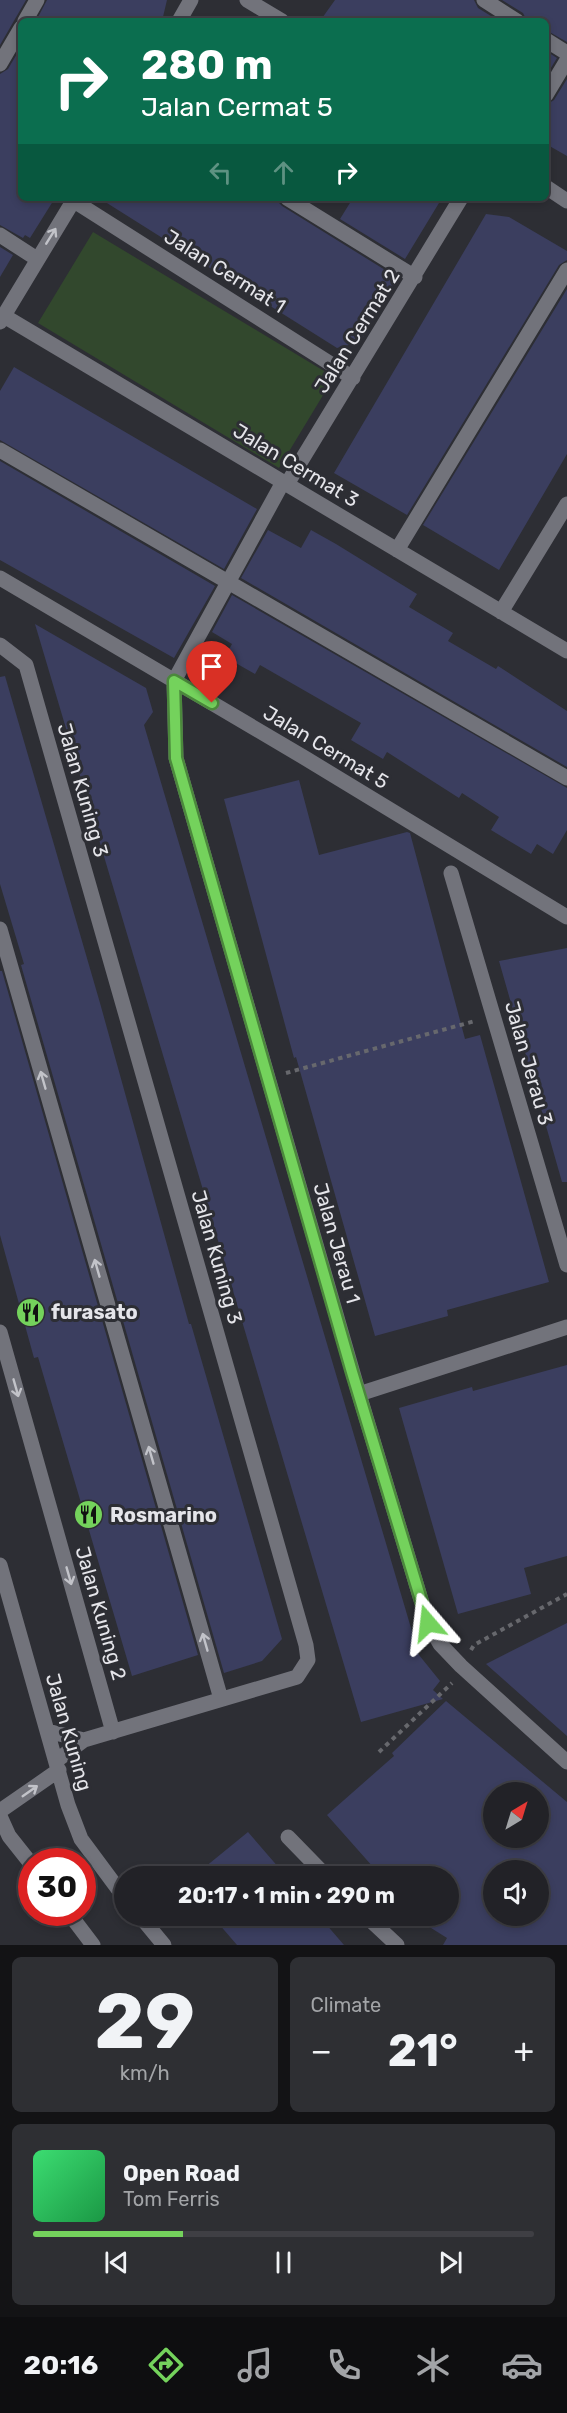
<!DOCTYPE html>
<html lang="en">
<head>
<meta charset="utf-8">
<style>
	:root { --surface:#222227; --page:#2e2f33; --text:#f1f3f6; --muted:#a2a4a7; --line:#3f3f44; --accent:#74d25c }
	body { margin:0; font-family:Rubik,sans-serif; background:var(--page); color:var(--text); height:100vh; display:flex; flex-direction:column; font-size:22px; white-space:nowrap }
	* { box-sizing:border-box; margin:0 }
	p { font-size:20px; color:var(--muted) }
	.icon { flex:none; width:33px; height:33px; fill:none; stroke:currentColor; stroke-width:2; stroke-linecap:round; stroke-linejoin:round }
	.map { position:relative; height:1945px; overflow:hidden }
	.sheet { display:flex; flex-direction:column; gap:12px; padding:12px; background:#131315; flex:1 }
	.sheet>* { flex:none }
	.guide { position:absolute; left:18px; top:18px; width:531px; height:183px; border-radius:9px; box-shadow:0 3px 9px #0003,0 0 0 2px var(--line); background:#0b6e4f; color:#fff; overflow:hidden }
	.needle { width:39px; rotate:38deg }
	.tools { position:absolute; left:483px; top:1782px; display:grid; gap:12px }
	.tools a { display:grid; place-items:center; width:66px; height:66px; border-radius:50%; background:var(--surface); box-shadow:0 3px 9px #0003,0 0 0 2px var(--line); font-size:30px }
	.speed { position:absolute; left:18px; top:1848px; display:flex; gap:12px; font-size:30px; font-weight:700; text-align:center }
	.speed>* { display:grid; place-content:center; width:78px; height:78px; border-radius:50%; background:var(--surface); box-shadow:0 3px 9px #0003,0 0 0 2px var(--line); line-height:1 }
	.speed .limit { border:9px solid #d22; background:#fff; color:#111 }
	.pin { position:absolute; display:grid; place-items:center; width:51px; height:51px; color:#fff; margin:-62px -26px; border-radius:50% 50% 50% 0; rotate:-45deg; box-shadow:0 0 6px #0007 }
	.pin .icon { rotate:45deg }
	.me { position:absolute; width:66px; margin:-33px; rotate:343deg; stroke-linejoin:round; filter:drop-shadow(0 0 4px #0008) }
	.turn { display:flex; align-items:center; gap:21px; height:126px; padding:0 24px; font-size:27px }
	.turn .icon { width:78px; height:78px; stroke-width:2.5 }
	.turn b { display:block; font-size:42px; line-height:51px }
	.lanes { display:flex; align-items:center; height:57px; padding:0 24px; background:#0003; justify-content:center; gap:30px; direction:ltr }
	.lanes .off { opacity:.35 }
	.big { font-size:45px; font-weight:700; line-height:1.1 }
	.sheet .card { flex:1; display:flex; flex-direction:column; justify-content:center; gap:9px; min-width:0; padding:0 21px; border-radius:9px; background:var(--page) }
	.sheet .dial { align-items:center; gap:0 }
	.dial b { font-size:78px; line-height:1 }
	.song { display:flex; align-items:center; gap:18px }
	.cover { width:72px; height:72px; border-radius:9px; background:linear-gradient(135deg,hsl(140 70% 55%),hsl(140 70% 35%)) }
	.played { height:6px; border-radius:3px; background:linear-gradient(90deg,var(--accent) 30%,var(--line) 30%) }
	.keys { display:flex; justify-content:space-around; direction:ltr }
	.heat { display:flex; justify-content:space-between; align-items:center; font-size:33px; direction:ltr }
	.sheet .tiles { flex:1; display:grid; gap:12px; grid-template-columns:1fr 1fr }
	.card:last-child { grid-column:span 2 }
	.trip { position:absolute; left:114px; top:1866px; width:345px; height:60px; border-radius:30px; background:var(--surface); box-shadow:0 3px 9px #0003,0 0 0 2px var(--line); font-weight:700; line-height:60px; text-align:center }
	.menu { display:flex; height:96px; justify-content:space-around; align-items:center; background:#0e0e10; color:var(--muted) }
	.menu .icon { width:42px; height:42px }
	.menu .on { color:var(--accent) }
	.menu b { font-size:27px; color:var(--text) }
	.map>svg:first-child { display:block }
	.green { fill:#32482d }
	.building { fill:#3b3e5f; fill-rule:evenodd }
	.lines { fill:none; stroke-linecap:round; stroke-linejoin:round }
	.path { stroke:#67686d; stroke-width:4; stroke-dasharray:4.5 4.5; stroke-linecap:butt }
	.minor { stroke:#72737b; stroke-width:15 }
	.oneway { stroke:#c2c3c9 }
	.route-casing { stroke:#4b883c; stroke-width:15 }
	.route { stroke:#74d25c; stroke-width:10 }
	.labels { text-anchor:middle; stroke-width:6; stroke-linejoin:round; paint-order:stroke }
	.street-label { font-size:20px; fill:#e5e5ea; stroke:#2d2e34 }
	.poi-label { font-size:20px; font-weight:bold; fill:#e5e5ea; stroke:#2d2e34; text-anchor:start }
</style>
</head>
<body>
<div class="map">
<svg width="567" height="1945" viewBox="0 0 567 1945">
	<rect width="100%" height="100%" fill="#2d2e34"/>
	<path class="green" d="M93 232 334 377 279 468 38 323Z"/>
	<path class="building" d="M0 0H26L0 45Z
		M47 0H167L162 21H36Z
		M335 0H474L478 8 499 21H320Z
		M502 0H567V42L546 30V21H527L523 13Z
		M21 47V198H55L30 238 25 235 23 238 0 225V74L8 69Z
		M546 51 557 58 546 76Z
		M567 79V156L546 144V105L554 100Z
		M99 198H274L282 206 398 278 360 342 337 348Z
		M353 198H442L405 259 340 219Z
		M486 214 509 217 567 251V260L559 265 407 515 334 473Z
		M0 247 13 255 0 277Z
		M567 289V454L499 570 423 525Z
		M14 367 257 509 224 569 0 440V391Z
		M0 461 215 586 174 658 0 560Z
		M268 530 301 548 311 530 336 544 417 594 409 607 453 633 448 641 496 669 498 666 567 711V767L241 578Z
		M232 595 567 788V830L553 854 537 844 531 854 491 830 499 817 462 793 459 798 387 752 383 759 351 740 361 723 260 665 255 674 225 657 232 644 212 632Z
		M35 624 146 688 153 712 144 725 419 1655 440 1681 433 1690 443 1699 361 1722Z
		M5 676 100 1003 189 1324H191L282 1639 262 1661 224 1673 21 965 24 964 0 884V677Z
		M299 780 319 855 407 832 410 833 465 1039 480 1035 549 1282 447 1310 448 1316 375 1336 296 1057 294 1058 224 799Z
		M567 948V1182H562L499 961Z
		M0 971H2L198 1655 132 1676 38 1357 34 1358 0 1235Z
		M567 1365V1556L524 1568 531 1594 458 1614 399 1408 472 1387 473 1391Z
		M567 1623V1736L486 1664Z
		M446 1701 567 1802V1945H443L447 1938 412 1916H448V1876H381L327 1815 394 1756 392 1753ZM494 1792H538V1838H494ZM494 1870H538V1916H494Z
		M248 1832 286 1876H194Z
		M212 1916H319L344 1945H237Z"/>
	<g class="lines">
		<path class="path" d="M286 1073 475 1021
			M471 1650 474 1645 567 1594
			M379 1752 452 1683"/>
		<path class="minor" d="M247 0 282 21
			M484 0 517 21
			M25 21 37 0
			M179 21 191 0
			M546 40 567 53
			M0 64 21 28
			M546 95 567 60
			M546 187 567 201
			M287 198 415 277
			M74 201 353 378
			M0 235 37 259
			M4 316 567 651
			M0 322 75 198
			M0 450 567 778
			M283 482 174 681 176 758 359 1394 428 1623 440 1644 461 1666 567 1762
			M287 484 461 198
			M397 550 567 270
			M0 578 305 758 567 917
			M501 612 567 504
			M0 645 26 665 306 1645 308 1660 297 1677 84 1740 56 1761
			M451 873 567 1265
			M0 929 221 1699
			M0 1332 113 1732
			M359 1394 567 1327
			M0 1565 68 1805 81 1839 124 1897
			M47 1731 84 1740
			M0 1811 59 1770
			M0 1816 9 1836 32 1865
			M288 1837 326 1876
			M68 1912 93 1945
			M140 1916 164 1945
			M366 1916 397 1945"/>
	</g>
	<defs><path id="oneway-shaft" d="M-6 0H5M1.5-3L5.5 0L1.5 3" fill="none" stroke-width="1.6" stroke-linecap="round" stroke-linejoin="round" transform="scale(1.5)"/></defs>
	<g class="oneway">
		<use href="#oneway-shaft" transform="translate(51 236) rotate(-58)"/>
		<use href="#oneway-shaft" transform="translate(43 1080) rotate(-106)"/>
		<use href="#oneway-shaft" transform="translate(97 1268) rotate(-106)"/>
		<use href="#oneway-shaft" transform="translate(16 1388) rotate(74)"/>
		<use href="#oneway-shaft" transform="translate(151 1455) rotate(-106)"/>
		<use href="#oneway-shaft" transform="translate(69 1576) rotate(74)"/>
		<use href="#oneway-shaft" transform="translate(205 1642) rotate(-106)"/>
		<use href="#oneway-shaft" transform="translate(30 1791) rotate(-35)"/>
	</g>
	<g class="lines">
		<defs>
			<path id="route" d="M212 703 174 681 176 758 352 1372 428 1623"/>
		</defs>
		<use href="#route" class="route-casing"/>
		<use href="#route" class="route"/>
	</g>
	<defs>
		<symbol id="restaurant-disc" viewBox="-11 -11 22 22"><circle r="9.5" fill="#74d25c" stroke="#2d2e34"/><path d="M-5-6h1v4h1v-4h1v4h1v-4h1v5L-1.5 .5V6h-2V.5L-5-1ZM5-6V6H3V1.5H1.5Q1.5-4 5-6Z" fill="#111"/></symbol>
	</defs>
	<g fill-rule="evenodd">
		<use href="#restaurant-disc" x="14" y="1296" width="33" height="33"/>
		<use href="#restaurant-disc" x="72" y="1498" width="33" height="33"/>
	</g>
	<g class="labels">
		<g class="street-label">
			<text transform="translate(225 271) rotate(32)" y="7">Jalan Cermat 1</text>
			<text transform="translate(357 331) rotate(-58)" y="7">Jalan Cermat 2</text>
			<text transform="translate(296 465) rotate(31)" y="7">Jalan Cermat 3</text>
			<text transform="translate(326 747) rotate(31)" y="7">Jalan Cermat 5</text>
			<text transform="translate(83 790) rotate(74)" y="7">Jalan Kuning 3</text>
			<text transform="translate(529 1063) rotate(74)" y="7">Jalan Jerau 3</text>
			<text transform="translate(337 1243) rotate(74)" y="7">Jalan Jerau 1</text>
			<text transform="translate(217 1257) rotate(74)" y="7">Jalan Kuning 3</text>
			<text transform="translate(101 1613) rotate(74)" y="7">Jalan Kuning 2</text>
			<text transform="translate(69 1732) rotate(74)" y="7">Jalan Kuning</text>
		</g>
		<g class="poi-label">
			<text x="51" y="1319">furasato</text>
			<text x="110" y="1522">Rosmarino</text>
		</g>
	</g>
</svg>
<div class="tools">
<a><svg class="needle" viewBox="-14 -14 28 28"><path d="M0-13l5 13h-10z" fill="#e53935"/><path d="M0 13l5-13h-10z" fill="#a2a4a7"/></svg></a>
<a><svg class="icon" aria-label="sound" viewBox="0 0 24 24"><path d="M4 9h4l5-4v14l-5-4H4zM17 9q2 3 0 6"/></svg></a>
</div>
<div class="speed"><div class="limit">30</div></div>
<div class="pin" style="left:212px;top:703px;background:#d93025"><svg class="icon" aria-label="arrive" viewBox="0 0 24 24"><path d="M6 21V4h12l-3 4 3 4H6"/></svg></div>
<svg class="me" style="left:428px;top:1623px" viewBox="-20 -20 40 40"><path d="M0-17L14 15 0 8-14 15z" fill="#74d25c" stroke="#fff" stroke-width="4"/></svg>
<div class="trip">20:17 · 1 min · 290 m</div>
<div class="guide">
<div class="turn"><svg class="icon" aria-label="right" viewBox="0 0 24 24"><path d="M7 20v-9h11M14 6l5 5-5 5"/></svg><div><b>280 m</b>Jalan Cermat 5</div></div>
<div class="lanes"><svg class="icon off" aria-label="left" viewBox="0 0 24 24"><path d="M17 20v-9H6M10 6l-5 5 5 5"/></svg><svg class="icon off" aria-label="ahead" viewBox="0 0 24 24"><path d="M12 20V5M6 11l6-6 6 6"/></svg><svg class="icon" aria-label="right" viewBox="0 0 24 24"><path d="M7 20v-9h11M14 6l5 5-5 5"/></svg></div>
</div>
</div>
<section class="sheet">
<div class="tiles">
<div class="card dial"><b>29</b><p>km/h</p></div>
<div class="card"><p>Climate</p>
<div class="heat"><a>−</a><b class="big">21°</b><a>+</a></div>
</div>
<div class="card">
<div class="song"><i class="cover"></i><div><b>Open Road</b><p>Tom Ferris</p></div></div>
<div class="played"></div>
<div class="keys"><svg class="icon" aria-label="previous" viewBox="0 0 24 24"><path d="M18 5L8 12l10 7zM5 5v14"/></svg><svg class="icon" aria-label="pause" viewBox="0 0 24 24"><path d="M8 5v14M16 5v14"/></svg><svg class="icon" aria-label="next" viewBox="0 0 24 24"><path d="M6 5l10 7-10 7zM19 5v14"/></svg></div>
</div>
</div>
</section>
<nav class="menu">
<b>20:16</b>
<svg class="icon on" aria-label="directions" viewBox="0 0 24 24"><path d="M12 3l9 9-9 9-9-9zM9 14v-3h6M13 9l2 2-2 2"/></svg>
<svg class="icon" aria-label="music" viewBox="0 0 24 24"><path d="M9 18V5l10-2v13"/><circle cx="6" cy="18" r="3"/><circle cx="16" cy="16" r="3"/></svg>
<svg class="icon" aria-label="phone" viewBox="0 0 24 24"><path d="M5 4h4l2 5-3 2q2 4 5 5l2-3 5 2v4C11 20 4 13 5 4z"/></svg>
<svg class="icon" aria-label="climate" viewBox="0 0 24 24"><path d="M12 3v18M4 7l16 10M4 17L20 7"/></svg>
<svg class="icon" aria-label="car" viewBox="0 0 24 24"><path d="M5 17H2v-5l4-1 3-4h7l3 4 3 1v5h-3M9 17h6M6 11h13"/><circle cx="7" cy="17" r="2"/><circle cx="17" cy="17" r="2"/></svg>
</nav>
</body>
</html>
